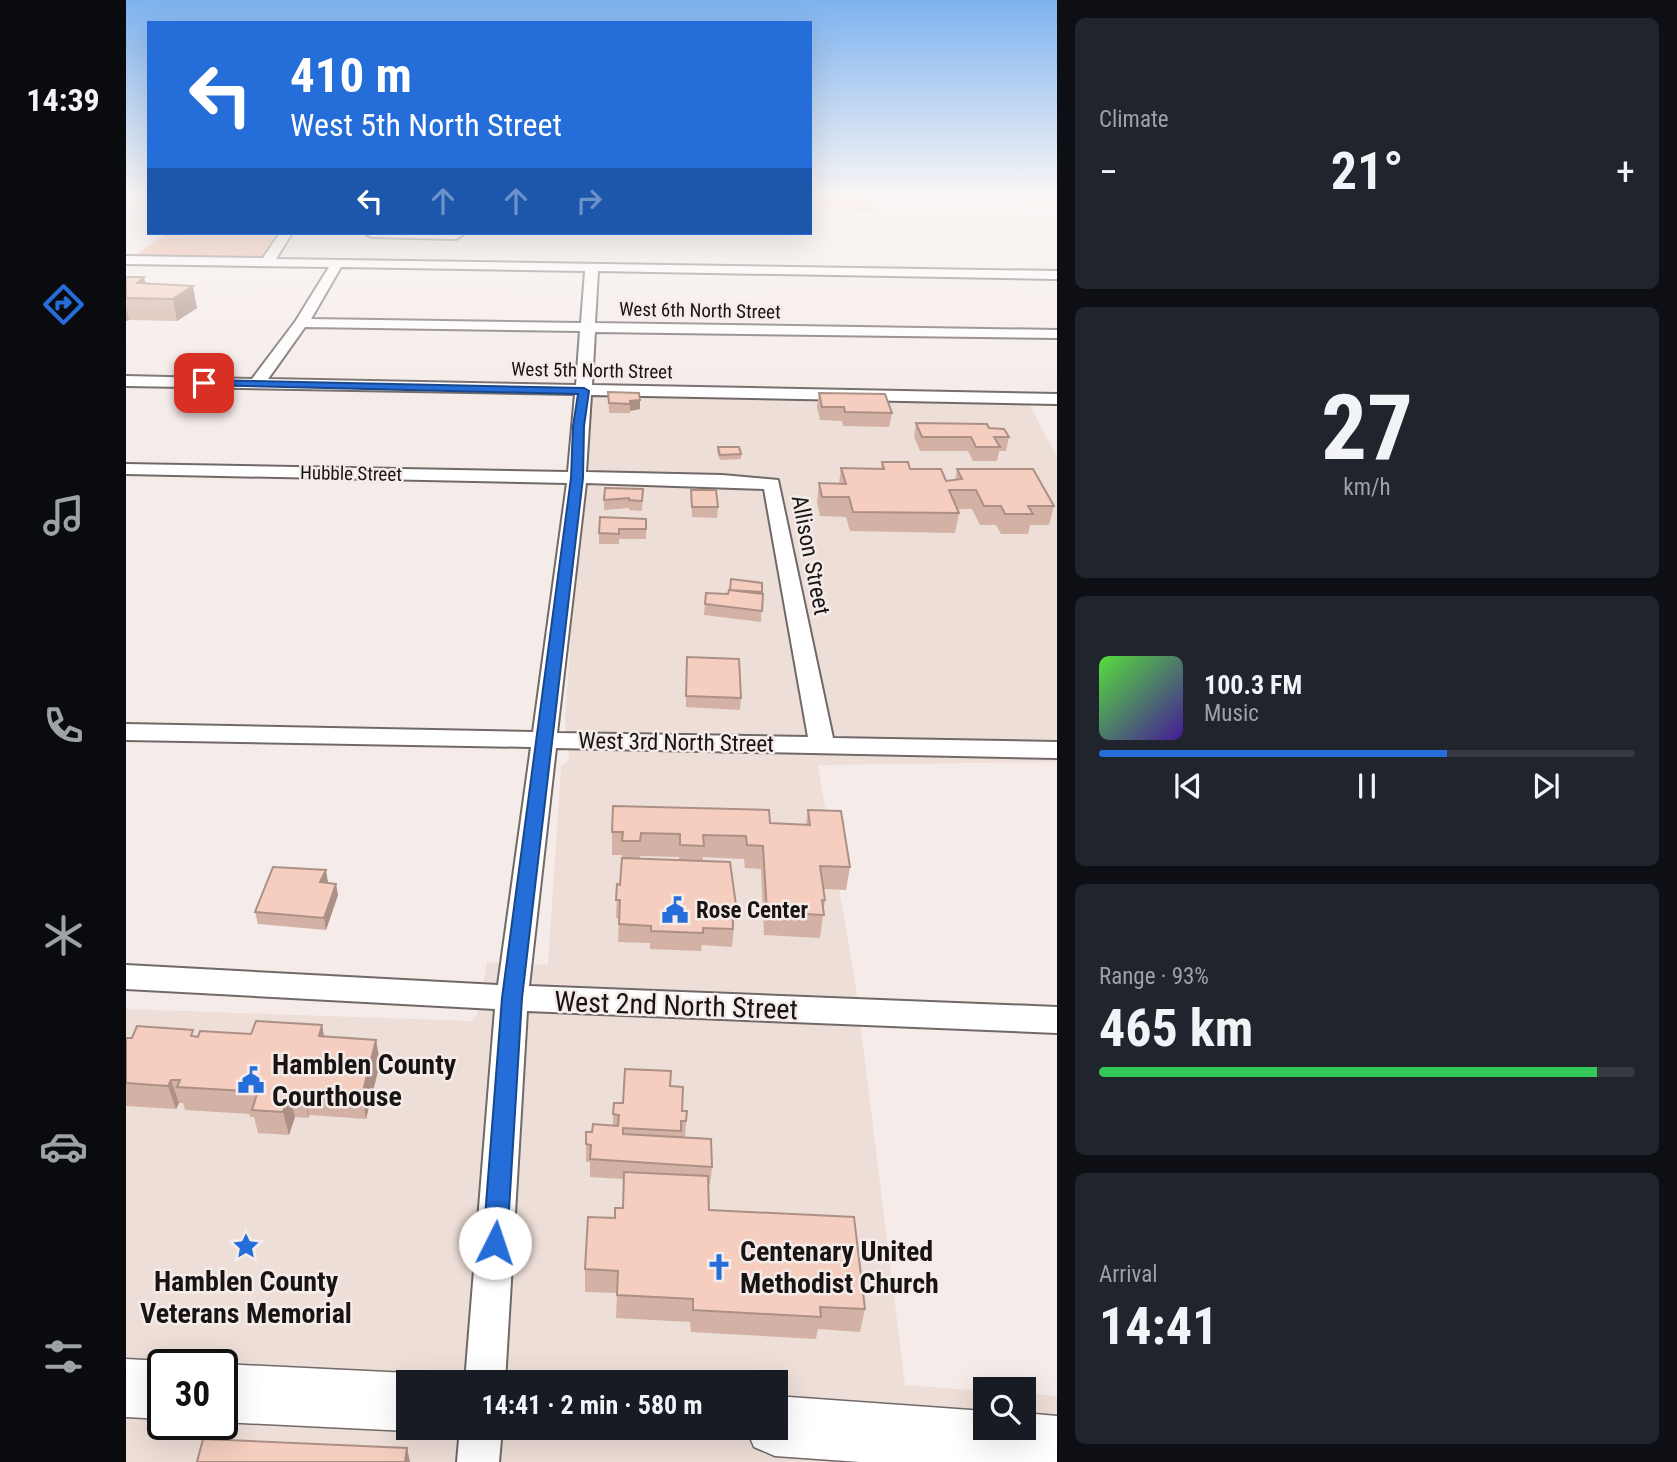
<!DOCTYPE html>
<html lang="en">
<head>
<meta charset="utf-8">
<style>
	:root { --surface:#171b24; --page:#20242c; --text:#f1f3f6; --muted:#9ea1a6; --line:#363941; --accent:#256dd8 }
	body { margin:0; font-family:"Roboto Condensed",sans-serif; background:var(--page); color:var(--text); height:100vh; display:flex; flex-direction:column; font-size:26px; white-space:nowrap }
	* { box-sizing:border-box; margin:0 }
	p { font-size:23px; color:var(--muted) }
	.icon { flex:none; width:38px; height:38px; fill:none; stroke:currentColor; stroke-width:2; stroke-linecap:round; stroke-linejoin:round }
	.map { position:relative; flex:1; overflow:hidden }
	.panel { display:flex; flex-direction:column; gap:18px; padding:18px; background:#0d0f14; width:620px }
	.panel>* { flex:none }
	.top-card { position:absolute; left:21px; top:21px; width:665px; height:214px; border-radius:0px; box-shadow:0 7px 28px #0002; background:#256dd8; color:#fff; overflow:hidden }
	.tools { position:absolute; left:847px; top:1377px; display:grid; gap:14px }
	.tools a { display:grid; place-items:center; width:63px; height:63px; border-radius:0px; background:var(--surface); box-shadow:0 7px 28px #0002; font-size:35px }
	.speed { position:absolute; left:21px; top:1349px; display:flex; gap:14px; font-size:35px; font-weight:700; text-align:center }
	.speed>* { display:grid; place-content:center; width:91px; height:91px; border-radius:50%; background:var(--surface); box-shadow:0 7px 28px #0002; line-height:1 }
	.speed .limit { border:4px solid #111; border-radius:10px; background:#fff; color:#111 }
	.pin { position:absolute; display:grid; place-items:center; width:60px; height:60px; color:#fff; margin:-30px; border-radius:14px; box-shadow:0 4px 10px #0006 }
	.me { position:absolute; width:77px; margin:-38px; rotate:4deg; stroke-linejoin:round; filter:drop-shadow(0 0 5px #0008) }
	.turn { display:flex; align-items:center; gap:24px; height:147px; padding:0 28px; font-size:32px }
	.turn .icon { width:91px; height:91px; stroke-width:2.5 }
	.turn b { display:block; font-size:49px; line-height:60px }
	.lanes { display:flex; align-items:center; height:66px; padding:0 28px; background:#0003; justify-content:center; gap:35px; direction:ltr }
	.lanes .off { opacity:.35 }
	.big { font-size:52px; font-weight:700; line-height:1.1 }
	.panel .widget { flex:1; display:flex; flex-direction:column; justify-content:center; gap:10px; min-width:0; padding:0 24px; border-radius:10px; background:var(--page) }
	.panel .dial { align-items:center; gap:0 }
	.dial b { font-size:91px; line-height:1 }
	.song { display:flex; align-items:center; gap:21px }
	.cover { width:84px; height:84px; border-radius:10px; background:linear-gradient(135deg,hsl(110 70% 55%),hsl(260 70% 35%)) }
	.played { height:7px; border-radius:4px; background:linear-gradient(90deg,var(--accent) 65%,var(--line) 65%) }
	.keys { display:flex; justify-content:space-around; direction:ltr }
	.heat { display:flex; justify-content:space-between; align-items:center; font-size:38px; direction:ltr }
	.charge { height:10px; border-radius:5px; background:linear-gradient(90deg,#34c759 93%,var(--line) 0) }
	.trip { position:absolute; left:270px; top:1370px; width:392px; height:70px; border-radius:0px; background:var(--surface); box-shadow:0 7px 28px #0002; font-weight:700; line-height:70px; text-align:center }
	main { display:flex; flex:1; min-height:0 }
	.tabs { display:flex; flex-direction:column; width:126px; justify-content:space-around; align-items:center; background:#090b0e; color:var(--muted) }
	.tabs .icon { width:49px; height:49px }
	.tabs .selected { color:var(--accent) }
	.tabs b { font-size:32px; color:var(--text) }
	.map>svg:first-child { display:block }
	.built { fill:#eeded8; fill-rule:evenodd }
	.green { fill:#f8b196 }
	.lines { fill:none; stroke-linecap:round; stroke-linejoin:round }
	.street-casing { stroke:#706967; stroke-width:4 }
	.secondary-casing { stroke:#706967; stroke-width:3 }
	.street { fill:#fff; fill-rule:evenodd }
	.secondary { fill:#fff; fill-rule:evenodd }
	.wall { fill:#d3b1a4; fill-rule:evenodd }
	.shaded-wall { fill:#ac9086 }
	.building { fill:#f5cebf; stroke:#ac9086; stroke-width:2 }
	.route { fill:#256dd8; stroke:#18478c; stroke-width:2 }
	.labels { text-anchor:middle; stroke-width:5; stroke-linejoin:round; paint-order:stroke }
	.far-street-label { font-size:19px; fill:#171413; stroke:#f5ece9 }
	.street-label { font-size:23px; fill:#171413; stroke:#f5ece9 }
	.poi-label { font-size:23px; font-weight:bold; fill:#171413; stroke:#f5ece9; text-anchor:start }
	.near-street-label { font-size:28px; fill:#171413; stroke:#f5ece9 }
	.near-poi-label { font-size:28px; font-weight:bold; fill:#171413; stroke:#f5ece9; text-anchor:start }
</style>
</head>
<body>
<main>
<nav class="tabs">
<b>14:39</b>
<svg class="icon selected" aria-label="directions" viewBox="0 0 24 24"><path d="M12 3l9 9-9 9-9-9zM9 14v-3h6M13 9l2 2-2 2"/></svg>
<svg class="icon" aria-label="music" viewBox="0 0 24 24"><path d="M9 18V5l10-2v13"/><circle cx="6" cy="18" r="3"/><circle cx="16" cy="16" r="3"/></svg>
<svg class="icon" aria-label="phone" viewBox="0 0 24 24"><path d="M5 4h4l2 5-3 2q2 4 5 5l2-3 5 2v4C11 20 4 13 5 4z"/></svg>
<svg class="icon" aria-label="climate" viewBox="0 0 24 24"><path d="M12 3v18M4 7l16 10M4 17L20 7"/></svg>
<svg class="icon" aria-label="car" viewBox="0 0 24 24"><path d="M5 17H2v-5l4-1 3-4h7l3 4 3 1v5h-3M9 17h6M6 11h13"/><circle cx="7" cy="17" r="2"/><circle cx="17" cy="17" r="2"/></svg>
<svg class="icon" aria-label="filters" viewBox="0 0 24 24"><path d="M4 7h16M4 17h16"/><circle cx="9" cy="7" r="2"/><circle cx="15" cy="17" r="2"/></svg>
</nav>
<div class="map">
<svg width="932" height="1462" viewBox="0 0 932 1462">
	<rect width="100%" height="100%" fill="#f5ece9"/>
	<path class="built" d="M476 395 902 402 931 457V762L692 765 730 988 779 1385 859 1391V1428H898V1393L931 1396V1462H0V1009L345 1021 351 1015 361 962 422 965 435 766 443 760 439 720 457 459 465 399ZM37 1365H96V1424H37ZM282 1382H649V1428H282Z"/>
	<path class="green" d="M684 194H743L751 211 684 207Z
		M41 233H155L136 261 5 258Z"/>
	<g class="lines">
		<defs>
			<path id="street" d="M154 233H166L150 259 932 271V279L472 271 469 323 932 330V338L469 332 466 385 932 394V404L465 395 460 472 596 475 652 480 707 738 932 742V758L430 748 403 986 932 1007V1033L401 1011 379 1382H339L369 1009 0 989V965L372 985 405 747 0 740V724L407 732 441 483 0 474V464L442 472 449 394 0 386V376L126 379 169 322 203 267 0 264V256L137 258ZM215 267 459 271 455 323 185 319ZM179 327 454 331 450 385 142 379ZM460 483 638 489 682 737 431 733Z
				M239 233H335L336 235 330 239 245 237Z
				M334 1428H376L373 1462H331Z"/>
			<path id="secondary" d="M0 1359 37 1361 47 1365H37V1419L0 1417Z
				M96 1364 282 1373 303 1382H282V1428H290L282 1431 96 1422V1365H93Z
				M649 1396 859 1411V1428H898V1413L932 1416V1462H734L649 1456 628 1447 620 1428H649Z"/>
		</defs>
		<use href="#street" class="street-casing"/>
		<use href="#secondary" class="secondary-casing"/>
		<use href="#street" class="street"/>
		<use href="#secondary" class="secondary"/>
	</g>
	<path class="wall" d="M0 277 19 283 71 308 51 321 3 320 0 321Z
		M482 392 514 409 504 411V413H483Z
		M693 393 766 413 763 427 717 426 716 421 694 420 691 407Z
		M790 423 863 428 883 437 880 451H873L871 461H847L842 451H794L788 437Z
		M592 447 615 454V459L594 460 591 452Z
		M756 462 784 469 820 481 829 480 831 469 928 506 923 525H904L902 534H875L870 525H854L846 509H832L833 513 829 533 724 531 720 517 694 516 691 502 693 483 713 484 715 468H755Z
		M517 489 516 511 503 510V508L478 510V500Z
		M565 490 592 507 591 518 566 517Z
		M520 519V539H493V544H473V533Z
		M636 583 635 622 578 615 580 593 602 594Z
		M560 668 615 698 614 710 560 707Z
		M682 810 724 867 720 890 697 889 699 900 694 938 638 935 635 869 619 868 618 859 577 857V861L610 905 606 947 576 945 575 951 524 949V943L492 942 493 918H490L491 884 494 885 496 855H486V832L644 823 680 824ZM514 856 553 857V860L514 859Z
		M202 882 212 895 200 930 132 924 129 912Z
		M196 1025 198 1037 250 1040 254 1063 240 1119 183 1115V1118L169 1117 163 1135 132 1133 128 1117H124L123 1114 59 1110 57 1103H53L50 1109 0 1106V1038L125 1034Z
		M544 1086 556 1111H561L559 1137 586 1167 584 1184H582L583 1210 739 1309 734 1332 692 1329 690 1339 565 1332 564 1322 490 1318 491 1293 459 1292V1269L489 1218 497 1208 498 1179 464 1177V1162H460V1144L466 1132 487 1125V1114L497 1103Z"/>
	<path class="shaded-wall" d="M18 277 23 298 11 283Z
		M67 286 71 308 51 321 47 299Z
		M0 305 3 320 0 321Z
		M514 400V409L504 411V401Z
		M200 870 202 882 197 894 194 882Z
		M210 884 212 895 200 930 198 918Z
		M196 1025 200 1048 193 1036Z
		M250 1040 254 1063 240 1119 236 1095Z
		M45 1080 53 1103 50 1109 42 1086Z
		M178 1092 183 1115V1118L177 1095Z
		M163 1094 169 1117 163 1135 157 1112Z
		M281 1448 284 1462H279Z"/>
	<path class="building" d="M0 277H18L11 283 67 286 47 299 0 298Z
		M482 392 513 393 514 400 504 401V404L483 403Z
		M693 393 759 394 766 413 719 412 718 407H696Z
		M790 423 861 424 863 428 878 429 883 437H868L874 447H850L845 437H796Z
		M592 447H613L615 454 594 455Z
		M756 462H782L784 469H815L820 481 836 479 831 469H907L928 506H902L907 514H879L875 506H858L850 490H823L833 513 727 512 723 497H696L693 483 720 484 715 468 758 469Z
		M479 488 517 489 516 501 503 500V498L478 500Z
		M565 490H590L592 507H566Z
		M474 517 520 519V529H493V534L473 533Z
		M605 579 636 583V592L604 590Z
		M603 590 637 594 636 611 579 604 580 593 602 594Z
		M561 657 613 659 615 698 560 696Z
		M487 806 643 810 644 823 684 825 682 810 715 811 724 867 694 866 699 900H696L698 915 641 912 637 846 621 845 620 836 577 835 578 846 554 845V834L515 833 514 841H496L497 832H486Z
		M496 858 604 862 610 905H606L607 929 577 928V933L525 931V926L493 924 494 900H490L491 884 494 885Z
		M147 867 200 870 194 882 210 884 198 918 129 912Z
		M130 1021 196 1025 193 1036 250 1040 236 1095 178 1092 177 1095 163 1094 157 1112 126 1110 131 1094H118L119 1091 51 1087 54 1080H45L42 1086 0 1083V1038H6L11 1026 67 1030 65 1036 72 1037 74 1031 125 1034Z
		M499 1069 545 1071 544 1086 557 1087 556 1111H561L560 1121H555V1131L497 1128V1134L585 1139 586 1167 464 1159 465 1145 460 1144V1132H466L467 1124 492 1126 493 1115 487 1114 488 1103H497Z
		M498 1172 582 1176 583 1210 728 1217 739 1309 694 1307 695 1317 567 1310V1299L491 1295 492 1271 459 1269 462 1217 489 1218V1208H497Z
		M77 1439 281 1448 279 1462H71Z"/>
	<linearGradient id="sky" x2="0" y2="1"><stop stop-color="#7db2ef"/><stop offset="0.49" stop-color="#faf6f5"/><stop offset="1" stop-color="#faf6f5" stop-opacity="0"/></linearGradient>
	<rect width="932" height="399" fill="url(#sky)"/>
	<path class="route" d="M78 380 458 388 463 391 458 426 457 478 396 998 381 1243 378 1251 369 1255 361 1251 357 1243 376 998 445 478 447 426 452 394 74 385V381Z"/>
	<defs>
		<symbol id="civic-bare" viewBox="-9 -9 18 18"><path d="M-.6-6.5H3V-4.5H.6V-3L4-1V1h2V6H-6V1h2V-1L-.6-3ZM-1.2 2.5V6h2.4V2.5Z" fill="#256dd8" stroke="#f5ece9" stroke-width="2.5" paint-order="stroke"/></symbol>
		<symbol id="sight-bare" viewBox="-9 -9 18 18"><path d="M0-6L1.8-2.2L6-1.7L2.9 1.2L3.7 5.4L0 3.3L-3.7 5.4L-2.9 1.2L-6-1.7L-1.8-2.2Z" fill="#256dd8" stroke="#f5ece9" stroke-width="2.5" paint-order="stroke"/></symbol>
		<symbol id="church-bare" viewBox="-9 -9 18 18"><path d="M-1.2-6h2.4v3.5h3.3v2.4h-3.3V6h-2.4V-.1h-3.3v-2.4h3.3Z" fill="#256dd8" stroke="#f5ece9" stroke-width="2.5" paint-order="stroke"/></symbol>
	</defs>
	<g fill-rule="evenodd">
		<use href="#civic-bare" x="530" y="891" width="38" height="38"/>
		<use href="#civic-bare" x="106" y="1061" width="38" height="38"/>
		<use href="#sight-bare" x="101" y="1227" width="38" height="38"/>
		<use href="#church-bare" x="574" y="1248" width="38" height="38"/>
	</g>
	<g class="labels">
		<g class="far-street-label">
			<text transform="translate(574 310) rotate(1)" y="7">West 6th North Street</text>
			<text transform="translate(466 370) rotate(1)" y="7">West 5th North Street</text>
			<text transform="translate(225 473) rotate(1)" y="7">Hubble Street</text>
		</g>
		<g class="street-label">
			<text transform="translate(685 555) rotate(79)" y="8">Allison Street</text>
			<text transform="translate(550 742) rotate(1)" y="8">West 3rd North Street</text>
		</g>
		<g class="poi-label">
			<text x="570" y="918">Rose Center</text>
		</g>
		<g class="near-street-label">
			<text transform="translate(550 1005) rotate(2)" y="10">West 2nd North Street</text>
		</g>
		<g class="near-poi-label">
			<text x="146" y="1074">Hamblen County<tspan x="146" dy="32">Courthouse</tspan></text>
			<text x="614" y="1261">Centenary United<tspan x="614" dy="32">Methodist Church</tspan></text>
			<text x="120" y="1291" text-anchor="middle">Hamblen County<tspan x="120" dy="32">Veterans Memorial</tspan></text>
		</g>
	</g>
</svg>
<div class="tools">
<a><svg class="icon" aria-label="search" viewBox="0 0 24 24"><circle cx="10" cy="10" r="6"/><path d="M15 15l6 6"/></svg></a>
</div>
<div class="speed"><div class="limit">30</div></div>
<div class="pin" style="left:78px;top:383px;background:#d93025"><svg class="icon" aria-label="arrive" viewBox="0 0 24 24"><path d="M6 21V4h12l-3 4 3 4H6"/></svg></div>
<svg class="me" style="left:369px;top:1243px" viewBox="-20 -20 40 40"><circle r="19" fill="#fff"/><path d="M0-13L10 11 0 6-10 11z" fill="#256dd8"/></svg>
<div class="trip">14:41 · 2 min · 580 m</div>
<div class="top-card">
<div class="turn"><svg class="icon" aria-label="left" viewBox="0 0 24 24"><path d="M17 20v-9H6M10 6l-5 5 5 5"/></svg><div><b>410 m</b>West 5th North Street</div></div>
<div class="lanes"><svg class="icon" aria-label="left" viewBox="0 0 24 24"><path d="M17 20v-9H6M10 6l-5 5 5 5"/></svg><svg class="icon off" aria-label="ahead" viewBox="0 0 24 24"><path d="M12 20V5M6 11l6-6 6 6"/></svg><svg class="icon off" aria-label="ahead" viewBox="0 0 24 24"><path d="M12 20V5M6 11l6-6 6 6"/></svg><svg class="icon off" aria-label="right" viewBox="0 0 24 24"><path d="M7 20v-9h11M14 6l5 5-5 5"/></svg></div>
</div>
</div>
<section class="panel">
<div class="widget"><p>Climate</p>
<div class="heat"><a>−</a><b class="big">21°</b><a>+</a></div>
</div>
<div class="widget dial"><b>27</b><p>km/h</p></div>
<div class="widget">
<div class="song"><i class="cover"></i><div><b>100.3 FM</b><p>Music</p></div></div>
<div class="played"></div>
<div class="keys"><svg class="icon" aria-label="previous" viewBox="0 0 24 24"><path d="M18 5L8 12l10 7zM5 5v14"/></svg><svg class="icon" aria-label="pause" viewBox="0 0 24 24"><path d="M8 5v14M16 5v14"/></svg><svg class="icon" aria-label="next" viewBox="0 0 24 24"><path d="M6 5l10 7-10 7zM19 5v14"/></svg></div>
</div>
<div class="widget"><p>Range · 93%</p><b class="big">465 km</b><div class="charge"></div></div>
<div class="widget"><p>Arrival</p><b class="big">14:41</b></div>
</section>
</main>
</body>
</html>
